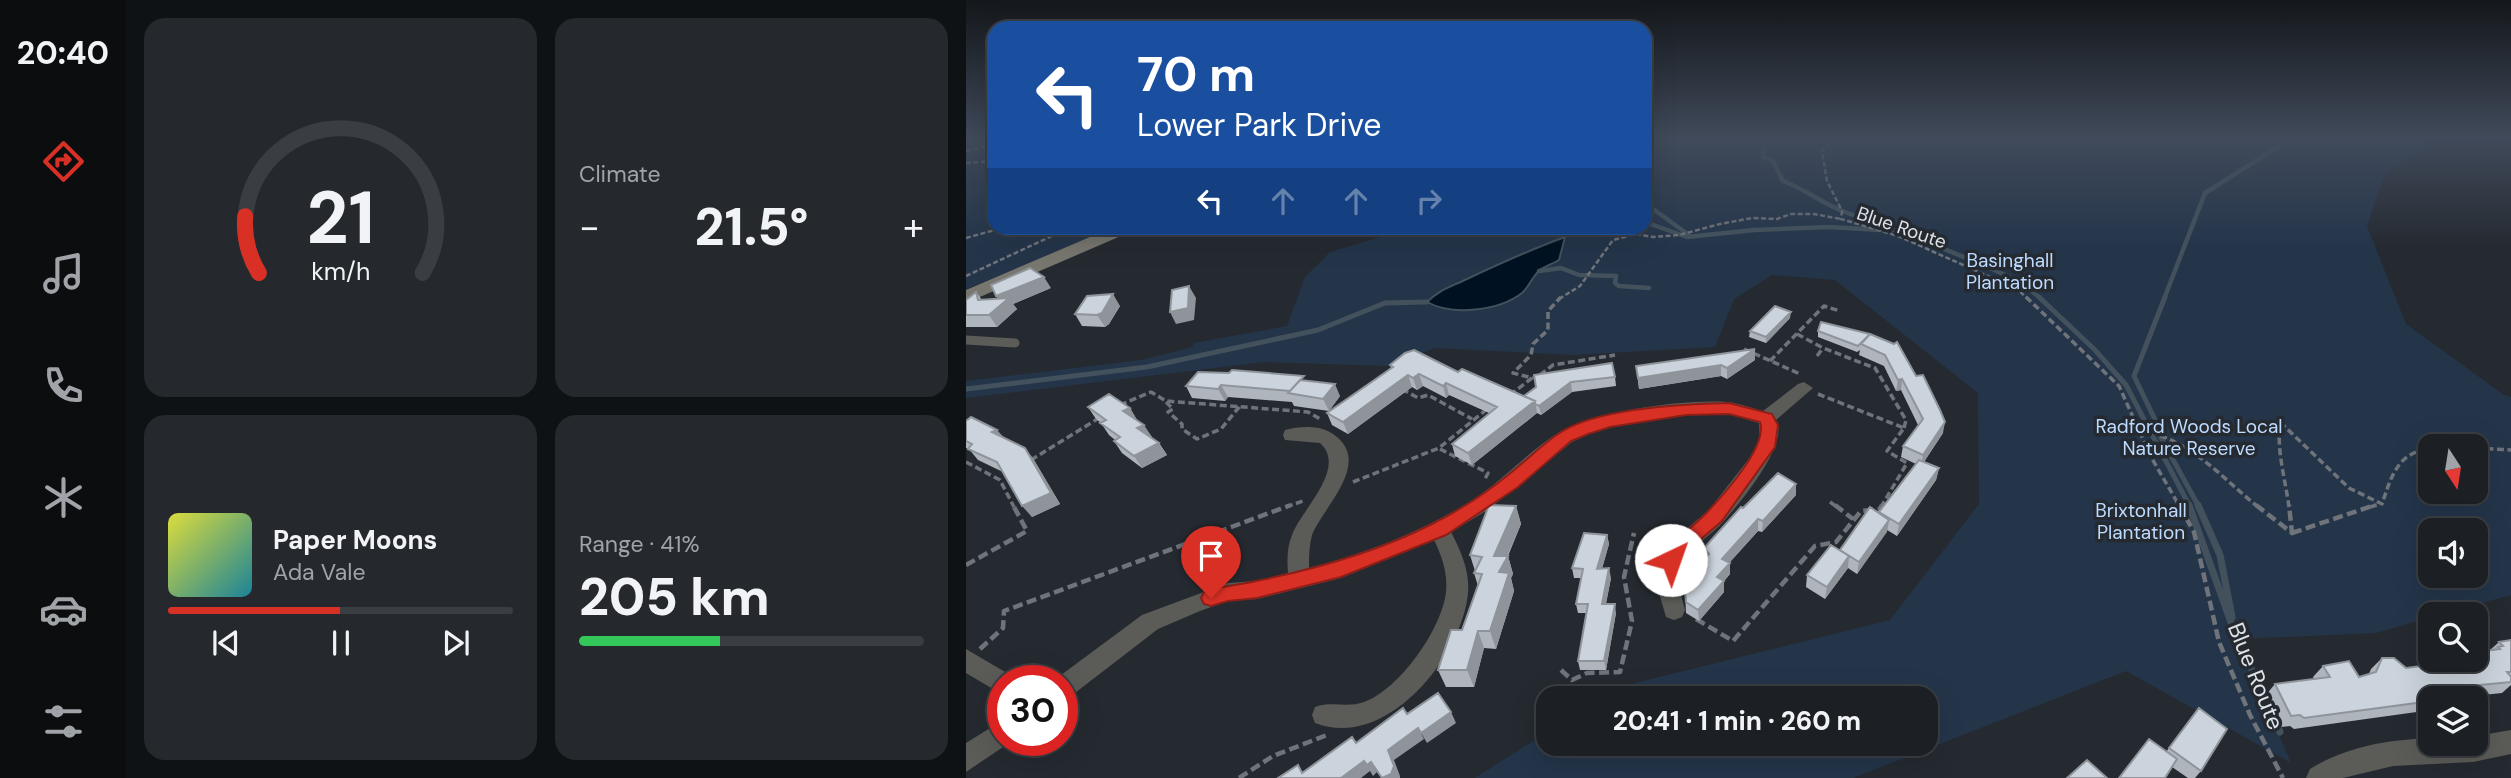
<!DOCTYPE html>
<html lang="en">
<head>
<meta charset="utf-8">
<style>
	:root { --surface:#1c2025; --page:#25282d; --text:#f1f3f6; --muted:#a0a3a7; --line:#3a3e42; --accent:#d93025 }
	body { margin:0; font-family:"DM Sans",sans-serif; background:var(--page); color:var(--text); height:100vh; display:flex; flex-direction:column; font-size:26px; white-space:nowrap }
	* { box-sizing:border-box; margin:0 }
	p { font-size:23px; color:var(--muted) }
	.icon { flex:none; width:38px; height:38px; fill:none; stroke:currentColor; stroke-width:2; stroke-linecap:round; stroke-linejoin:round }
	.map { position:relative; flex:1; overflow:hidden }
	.details { display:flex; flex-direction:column; gap:18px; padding:18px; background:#0f1214; width:840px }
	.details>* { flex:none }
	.banner { position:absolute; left:21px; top:21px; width:665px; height:214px; border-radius:21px; box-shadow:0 7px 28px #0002,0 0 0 2px var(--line); background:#1a4fa0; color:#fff; overflow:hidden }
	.needle { width:46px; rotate:168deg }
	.buttons { position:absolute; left:1452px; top:434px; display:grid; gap:14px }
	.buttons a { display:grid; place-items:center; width:70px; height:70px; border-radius:14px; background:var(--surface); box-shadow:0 7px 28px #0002,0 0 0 2px var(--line); font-size:35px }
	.speed { position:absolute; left:21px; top:665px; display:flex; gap:14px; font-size:35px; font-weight:700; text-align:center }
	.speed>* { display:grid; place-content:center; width:91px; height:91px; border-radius:50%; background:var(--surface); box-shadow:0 7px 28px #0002,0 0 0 2px var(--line); line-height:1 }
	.speed .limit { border:10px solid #d22; background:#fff; color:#111 }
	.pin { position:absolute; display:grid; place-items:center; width:60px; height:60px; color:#fff; margin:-72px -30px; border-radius:50% 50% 50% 0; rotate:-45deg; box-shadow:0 0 7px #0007 }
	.pin .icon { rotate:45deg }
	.me { position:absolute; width:77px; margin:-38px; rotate:42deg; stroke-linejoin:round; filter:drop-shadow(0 0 5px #0008) }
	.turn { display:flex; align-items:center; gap:24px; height:147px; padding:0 35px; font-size:32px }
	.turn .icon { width:91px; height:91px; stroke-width:2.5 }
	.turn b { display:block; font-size:49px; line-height:60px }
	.lanes { display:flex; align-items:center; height:66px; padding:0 35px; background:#0003; justify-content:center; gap:35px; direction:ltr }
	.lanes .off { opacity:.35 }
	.big { font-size:52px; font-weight:800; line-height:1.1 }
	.details .tile { flex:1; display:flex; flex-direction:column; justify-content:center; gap:10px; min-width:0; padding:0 24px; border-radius:21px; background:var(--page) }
	.details .dial { align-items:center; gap:0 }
	.dial svg { height:182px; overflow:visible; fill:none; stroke:var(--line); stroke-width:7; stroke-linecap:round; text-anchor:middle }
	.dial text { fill:var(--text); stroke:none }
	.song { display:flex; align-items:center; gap:21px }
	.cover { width:84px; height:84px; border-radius:10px; background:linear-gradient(135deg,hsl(60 70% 55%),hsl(190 70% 35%)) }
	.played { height:7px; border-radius:4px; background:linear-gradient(90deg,var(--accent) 50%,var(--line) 50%) }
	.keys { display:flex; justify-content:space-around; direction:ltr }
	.heat { display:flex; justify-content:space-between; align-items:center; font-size:38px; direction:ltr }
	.charge { height:10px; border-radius:5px; background:linear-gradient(90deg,#34c759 41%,var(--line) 0) }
	.details .tiles { flex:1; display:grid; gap:18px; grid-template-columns:repeat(2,1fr) }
	.trip { position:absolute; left:570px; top:686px; width:402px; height:70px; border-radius:21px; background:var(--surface); box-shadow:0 7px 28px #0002,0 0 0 2px var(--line); font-weight:800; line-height:70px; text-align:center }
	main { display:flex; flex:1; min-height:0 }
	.tabs { display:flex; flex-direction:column; width:126px; justify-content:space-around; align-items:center; background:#0b0d0f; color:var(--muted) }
	.tabs .icon { width:49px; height:49px }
	.tabs .active { color:var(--accent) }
	.tabs b { font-size:32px; color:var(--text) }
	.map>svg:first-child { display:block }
	.green { fill:#24354a; fill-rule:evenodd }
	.water { fill:#001222; stroke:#43515d; stroke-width:2 }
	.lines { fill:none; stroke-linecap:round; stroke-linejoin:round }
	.stream-far2 { stroke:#43515d; stroke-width:4.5 }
	.stream-far1 { stroke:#43515d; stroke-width:5 }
	.stream { stroke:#43515d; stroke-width:7 }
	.path-far2 { stroke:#6f737a; stroke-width:2.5; stroke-dasharray:5 2.5; stroke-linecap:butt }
	.path-far1 { stroke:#6f737a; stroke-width:3.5; stroke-dasharray:7 3.5; stroke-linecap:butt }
	.path { stroke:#6f737a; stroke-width:4.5; stroke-dasharray:10 4.5; stroke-linecap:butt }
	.lane { stroke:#5b5b57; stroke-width:9 }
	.street { fill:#5b5b57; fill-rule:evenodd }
	.secondary { fill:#77766f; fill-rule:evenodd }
	.wall { fill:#afb5bd }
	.shaded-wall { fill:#8e949a }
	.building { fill:#cbd3dc; stroke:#8e949a; stroke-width:2 }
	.route { fill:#d93025; stroke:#8d1f18; stroke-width:2 }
	.labels { text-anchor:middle; stroke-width:7; stroke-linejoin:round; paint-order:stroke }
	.street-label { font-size:19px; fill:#dfe3e8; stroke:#252a31 }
	.park-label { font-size:19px; fill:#bddbff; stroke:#252a31 }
	.near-street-label { font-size:23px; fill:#dfe3e8; stroke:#252a31 }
</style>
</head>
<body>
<main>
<nav class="tabs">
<b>20:40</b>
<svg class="icon active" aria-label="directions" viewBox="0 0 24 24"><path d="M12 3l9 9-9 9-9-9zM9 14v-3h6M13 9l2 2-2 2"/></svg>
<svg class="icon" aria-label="music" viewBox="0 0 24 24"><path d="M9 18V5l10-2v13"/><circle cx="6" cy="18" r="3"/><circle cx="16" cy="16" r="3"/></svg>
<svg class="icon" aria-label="phone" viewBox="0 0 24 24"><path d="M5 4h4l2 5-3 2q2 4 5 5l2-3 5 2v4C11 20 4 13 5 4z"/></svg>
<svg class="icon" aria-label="climate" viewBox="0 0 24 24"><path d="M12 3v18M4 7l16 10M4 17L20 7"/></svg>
<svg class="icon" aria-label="car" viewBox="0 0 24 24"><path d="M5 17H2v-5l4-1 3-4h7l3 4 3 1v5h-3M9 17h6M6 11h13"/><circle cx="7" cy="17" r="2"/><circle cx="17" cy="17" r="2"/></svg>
<svg class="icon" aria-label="filters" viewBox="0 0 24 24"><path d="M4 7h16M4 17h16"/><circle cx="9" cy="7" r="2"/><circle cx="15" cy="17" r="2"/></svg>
</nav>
<section class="details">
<div class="tiles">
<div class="tile dial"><svg viewBox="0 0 100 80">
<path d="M14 69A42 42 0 1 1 86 69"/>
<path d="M14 69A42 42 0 0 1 8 44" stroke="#d93025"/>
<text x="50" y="56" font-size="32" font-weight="700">21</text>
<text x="50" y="72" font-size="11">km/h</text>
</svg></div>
<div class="tile"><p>Climate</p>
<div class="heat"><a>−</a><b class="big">21.5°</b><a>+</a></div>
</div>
<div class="tile">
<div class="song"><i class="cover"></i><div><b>Paper Moons</b><p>Ada Vale</p></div></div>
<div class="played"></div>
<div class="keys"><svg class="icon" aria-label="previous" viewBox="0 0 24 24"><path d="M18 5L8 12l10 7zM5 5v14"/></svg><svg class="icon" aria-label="pause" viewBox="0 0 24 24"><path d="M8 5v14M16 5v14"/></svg><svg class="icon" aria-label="next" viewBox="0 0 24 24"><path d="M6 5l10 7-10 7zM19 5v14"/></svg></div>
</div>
<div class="tile"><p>Range · 41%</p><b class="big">205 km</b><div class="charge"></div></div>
</div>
</section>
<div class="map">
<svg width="1545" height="778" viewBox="0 0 1545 778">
	<rect width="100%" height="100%" fill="#252a31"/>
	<path class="green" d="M0 138H28V228H153L0 289Z
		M679 138H1455L1461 145 1419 172 1401 226 1440 324 1538 395 1545 397V595L1475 614H1465V617L1410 633 1272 639 1325 763 1160 671 887 778H509L583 731V744H961V698H635L653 687 924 620 1013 504 1012 393 869 280 806 275 768 299 749 347 607 355 469 348 423 366 298 362 0 398V381L175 360 227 347 228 343 321 326 339 277 364 252 445 228H679ZM1465 446H1510V492H1465ZM1465 530H1510V576H1465Z"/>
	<path class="water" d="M599 237 593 260C587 264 578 266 573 271 566 277 563 287 556 293 533 311 486 316 461 302 476 288 485 287 503 278 535 263 566 249 599 237Z"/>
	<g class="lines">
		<path class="stream-far2" d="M798 138 797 157 807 161 817 181C839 189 857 204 879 212 920 227 960 241 1000 258 1027 269 1053 279 1075 299
			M679 207 687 209 723 235
			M679 222 721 237 788 230 863 227 914 230 922 226
			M573 271 595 268 613 275 650 276 649 283 653 286 683 288
			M1198 299 1239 193 1326 138"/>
		<path class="stream-far1" d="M1073 297 1129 350 1160 385 1224 507
			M0 389 181 367 352 330 419 303 461 302
			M1193 428 1168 376 1199 297
			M1194 436 1233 507"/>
		<path class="stream" d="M1223 505 1271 639
			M1232 505 1254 555 1266 617
			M1271 637 1314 732"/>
		<path class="path-far2" d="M870 138 856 151 861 181 876 211 875 219 932 236 1051 289 1062 299
			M0 151 28 145
			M0 163 28 161
			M0 238 36 228
			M0 276 103 228
			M593 299 614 286 647 240 670 234 687 237 713 235 754 224 786 218 811 219 825 214H848L875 219"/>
		<path class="path-far1" d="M1060 297 1153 386 1185 457 1214 507
			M831 334 857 348 909 368 940 420 938 428
			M778 349 834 374
			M851 356 857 348
			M804 361 858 306 874 311
			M574 375 587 365 649 355
			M436 389 452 398 462 395 506 419
			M852 394 938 428 921 451 941 463 915 507
			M544 395 566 378 547 373 565 355 567 344 582 330V311L595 297
			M200 402 207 409 202 412 216 424V429L231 439 255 429 274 406
			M154 405 185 392 200 401 342 412 356 420
			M1174 430C1225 440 1254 476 1292 507
			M1510 448 1545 450
			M474 449 522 473 518 481
			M65 460 133 418
			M0 462 34 480 48 507
			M387 482 473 448 520 410
			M864 502 871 507
			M320 507 337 501
			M1323 507C1320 483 1309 444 1315 423L1383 488 1416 504C1425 477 1432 451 1465 449
			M1404 507 1414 504"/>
		<path class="path" d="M869 505 887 519
			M1213 505 1228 532 1253 642 1284 715 1317 778
			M1290 505 1326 533 1323 505
			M1326 533 1409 505
			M0 565 61 531 47 505
			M730 619 767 641 849 546 870 542 895 511 914 509 916 505
			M14 649 37 628 38 611 325 505
			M595 670 606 680 621 673 654 672 666 621 658 577 668 533
			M273 778 307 756 361 735"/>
		<path class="lane" d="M0 340 49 343"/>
		<path class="street" d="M838 382 847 388 810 420C824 443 774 503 757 522 739 541 723 547 709 573L719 610 716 617 708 620 700 617 687 572 705 542 743 510 782 460 794 442 793 423 763 414 720 415 644 427 623 434 606 442 520 511 485 532C495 551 504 572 502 593 496 657 420 751 349 723L346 715 349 707C365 701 382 708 398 702 433 690 476 629 480 592 482 574 476 556 468 540L375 578 291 599 262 601 234 611 192 629 105 696 96 699V681H87L176 615 262 583 291 581 322 573C321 560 321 547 326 535 335 510 382 468 354 443L319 440 317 435 319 430C334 426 354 425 367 434 408 462 357 507 346 535 343 546 343 557 343 568 399 554 457 531 505 501 537 481 564 449 594 432 630 411 719 399 761 402 773 403 785 408 797 411L832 384Z
			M0 649 46 676 48 681H37V695L0 673Z
			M37 720V740L46 741 0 772V743Z
			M1545 730V754L1507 762 1427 766 1377 778H1340L1344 769C1382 746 1421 740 1465 738V744H1510V736Z"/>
		<path class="secondary" d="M145 228H166L164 232 0 303V290Z"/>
	</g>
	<path class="wall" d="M85 288 47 304 51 309 31 327H0V300L10 292 16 300 32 299Z
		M154 306 143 324 139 327 116 326 109 314Z
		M824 318 800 343 783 337 784 331Z
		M852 331 904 334 977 433 958 462 973 468 970 480 931 536 921 530 891 574 882 568 859 599 840 587 841 575 874 550 912 513 950 464 935 457 937 446 952 425 935 390 930 391 918 366 893 355 894 350 891 352 852 337Z
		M789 349V360L761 379 755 376 673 389 670 366Z
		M424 365 492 372 558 396 570 387 649 377 650 386 606 392 575 415 571 413 506 465 489 456 486 444 523 413 483 395 480 398 457 386 451 390 446 387 382 434 366 425 361 413 425 368Z
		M340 381 374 396 363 411 328 406 326 402 262 397 259 401 226 398 220 386Z
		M122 407 164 408 171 420 186 437H185L193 443 201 455 176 468 156 453 148 441 149 440 143 435 135 423 130 419Z
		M0 421 59 448 68 460 94 504 66 517 37 472 12 460 3 449 0 448Z
		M830 495 796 532 792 531 763 563 764 574 758 581V592L733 621 720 613 719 590 731 575V566L738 558V548L777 508Z
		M550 506 555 524 542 556 547 574 545 578 548 591 530 649 518 648 508 687H480L472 670 496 630 512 586 508 573 509 571 504 555Z
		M641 535 643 544 636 569 645 578 640 604 650 613 640 670H614L612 661 621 613H612L610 604 615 578H608L606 568Z
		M1545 640V685L1536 693 1508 696 1505 698H1465V710L1328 729 1324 726 1315 727 1299 696 1309 684 1348 679 1347 677 1357 666 1393 677 1403 674 1405 669 1416 658 1440 668 1487 662 1490 660H1510L1524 650 1533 642Z
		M1233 708 1235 771 1229 778H1222L1206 767 1200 752Z"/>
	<path class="shaded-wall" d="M78 277 85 288 47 304 51 309 31 327 23 315 35 304 30 296Z
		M223 286 230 298 228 320 210 324 204 312Z
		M147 294 154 306 143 324 139 327 131 315Z
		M825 312 824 318 800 343V337Z
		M789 349V360L761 379V368Z
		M755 365V376L673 389 672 378Z
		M453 374 457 386 451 390 447 378Z
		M442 375 446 387 382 434 377 422Z
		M936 379 935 390 930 391 932 380Z
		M605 382 606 392 575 415 573 406Z
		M480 383 483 395 480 398 477 386Z
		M369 384 374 396 363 411 357 399Z
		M255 385 262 397 259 401 252 389Z
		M569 401 571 413 506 465 502 453Z
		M164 408 171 420 157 411Z
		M979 422 977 433 955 466 957 455Z
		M178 425 186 437 179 440 171 428Z
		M31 430 41 441 26 432Z
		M193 443 201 455 176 468 168 456Z
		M59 448 68 460 94 504 66 517 56 506Z
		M973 468 970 480 931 536 933 524Z
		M830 484V495L796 532 797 521Z
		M550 506 555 524 540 558 542 556 547 574 545 578 548 591 530 649 524 631 528 556Z
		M792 519V531L756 571V559Z
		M923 520 921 532 891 574 893 562Z
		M641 535 643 544 633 578 631 569Z
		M883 556 882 568 859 599 861 587Z
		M764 563V574L758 581V592L733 621 732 610 751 577Z
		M643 568 645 578 638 613 636 604Z
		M649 604 650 613 640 670 638 661Z
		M512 631 518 648 508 687 501 670Z
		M485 712 490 723 461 743 455 733Z
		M452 728 458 739 428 760 434 776V778H416L422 750Z
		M398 761 405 762 411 772 407 776 404 771 395 778H375Z"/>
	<path class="building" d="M64 268 78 277 30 296 25 285Z
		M223 286 222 308 204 312 206 290Z
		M10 292 12 300 43 298 23 315H0V300Z
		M147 294 136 313 131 315 109 314 121 296Z
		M809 306 825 312 800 337 784 331Z
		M855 322 904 334 892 346 852 331Z
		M904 334 928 344 931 342 950 376 957 375 974 410 979 422 957 455 937 446 957 419 936 379 932 380 919 355 895 344Z
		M789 349 761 368 755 365 672 378 670 366Z
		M448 350 492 372 496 369 569 401 502 453 486 444 531 407 480 383 477 386 453 374 447 378 442 375 377 422 361 413 427 367 424 365 439 353Z
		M646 363 649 377 605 382 573 406 569 404V401L558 396 570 387 568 375Z
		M266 370 338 376 324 391 255 385 252 389 220 386 232 372 263 373Z
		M334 380 369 384 357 399 322 393Z
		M143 394 164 408 157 411 178 425 171 428 193 443 168 456 148 441 154 437 134 423 140 420 122 407Z
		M5 417 31 430 26 432 59 448 85 493 56 506 31 462 2 449 6 444 0 441V421Z
		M953 460 973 468 933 524 913 512Z
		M812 473 830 484 797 521 792 519 756 559 764 563 751 577 758 581 732 610 720 602 719 590 735 571 731 566 743 554 738 548 775 507 777 508Z
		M523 505 550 506 528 556H542L533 572 543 573 524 631H512L501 670H472L485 630H496L516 574 508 573 516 557 504 555Z
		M904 507 923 520 893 562 874 550Z
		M618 533 641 535 631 569 643 568 636 604H649L638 661H612L622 604H610L617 569 606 568Z
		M865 545 883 556 861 587 841 575Z
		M1545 640V672H1541L1545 677V682L1503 686 1510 694 1482 698H1465V701L1338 718 1334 715 1325 716 1309 684 1364 677 1357 666 1383 661 1393 677 1410 672 1416 658H1428L1440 668 1495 661 1494 660H1510V652L1534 649 1532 647 1537 646 1533 642Z
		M472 693 485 712 455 733 452 728 422 750 428 766 425 774 416 778 405 762 401 765 398 761 375 778H312L332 765 336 773 386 737 390 743 437 708 441 714Z
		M1233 708 1261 729 1235 771 1203 748Z
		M1183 739 1211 759 1199 778H1153Z
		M1121 760 1141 778H1101Z"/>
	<linearGradient id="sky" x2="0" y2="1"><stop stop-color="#14171b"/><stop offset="0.56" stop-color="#404a5a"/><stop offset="1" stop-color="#404a5a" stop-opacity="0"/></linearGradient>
	<rect width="1545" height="247" fill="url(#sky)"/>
	<path class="route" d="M763 403 806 414 812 425 809 447 756 521 719 553 712 565 705 568 698 565 695 560C707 537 728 528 744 509 760 492 802 445 794 422L763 414 720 415 644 427 622 434 605 441 552 487 480 535 375 577 291 598 262 601 245 606 238 604 235 598 238 592C257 585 275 585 295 580 353 568 413 551 466 524 492 511 520 493 542 475 559 462 574 446 592 434 629 408 717 404 763 403Z"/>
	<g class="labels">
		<g class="street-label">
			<text transform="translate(936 227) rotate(19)" y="7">Blue Route</text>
		</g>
		<g class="park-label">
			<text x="1044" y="267">Basinghall<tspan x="1044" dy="22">Plantation</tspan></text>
			<text x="1223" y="433">Radford Woods Local<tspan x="1223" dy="22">Nature Reserve</tspan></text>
			<text x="1175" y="517">Brixtonhall<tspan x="1175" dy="22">Plantation</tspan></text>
		</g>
		<g class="near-street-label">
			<text transform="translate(1290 676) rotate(68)" y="8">Blue Route</text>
		</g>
	</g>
</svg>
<div class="buttons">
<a><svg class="needle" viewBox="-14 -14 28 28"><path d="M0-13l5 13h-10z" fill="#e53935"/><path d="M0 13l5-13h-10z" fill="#a0a3a7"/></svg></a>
<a><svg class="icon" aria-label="sound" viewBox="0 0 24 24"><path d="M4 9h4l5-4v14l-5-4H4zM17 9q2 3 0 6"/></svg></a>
<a><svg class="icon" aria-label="search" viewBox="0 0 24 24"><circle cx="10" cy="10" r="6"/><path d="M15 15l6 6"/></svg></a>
<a><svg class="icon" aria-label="layers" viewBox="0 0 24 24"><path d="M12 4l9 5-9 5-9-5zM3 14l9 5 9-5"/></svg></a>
</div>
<div class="speed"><div class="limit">30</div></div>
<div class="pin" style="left:245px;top:598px;background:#d93025"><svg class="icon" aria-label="arrive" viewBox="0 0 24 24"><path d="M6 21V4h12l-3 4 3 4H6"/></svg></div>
<svg class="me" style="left:705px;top:560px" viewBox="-20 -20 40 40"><circle r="19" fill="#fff"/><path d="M0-13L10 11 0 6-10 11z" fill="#d93025"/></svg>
<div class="trip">20:41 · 1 min · 260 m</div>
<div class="banner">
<div class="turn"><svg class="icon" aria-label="left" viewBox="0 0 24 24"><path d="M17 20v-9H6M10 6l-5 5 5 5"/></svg><div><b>70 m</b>Lower Park Drive</div></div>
<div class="lanes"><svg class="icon" aria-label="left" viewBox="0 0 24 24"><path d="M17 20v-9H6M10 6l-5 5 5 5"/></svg><svg class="icon off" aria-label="ahead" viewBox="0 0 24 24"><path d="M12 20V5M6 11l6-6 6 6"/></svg><svg class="icon off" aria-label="ahead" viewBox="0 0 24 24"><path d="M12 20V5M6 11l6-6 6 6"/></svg><svg class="icon off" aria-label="right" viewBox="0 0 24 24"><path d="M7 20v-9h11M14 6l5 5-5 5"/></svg></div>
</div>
</div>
</main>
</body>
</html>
